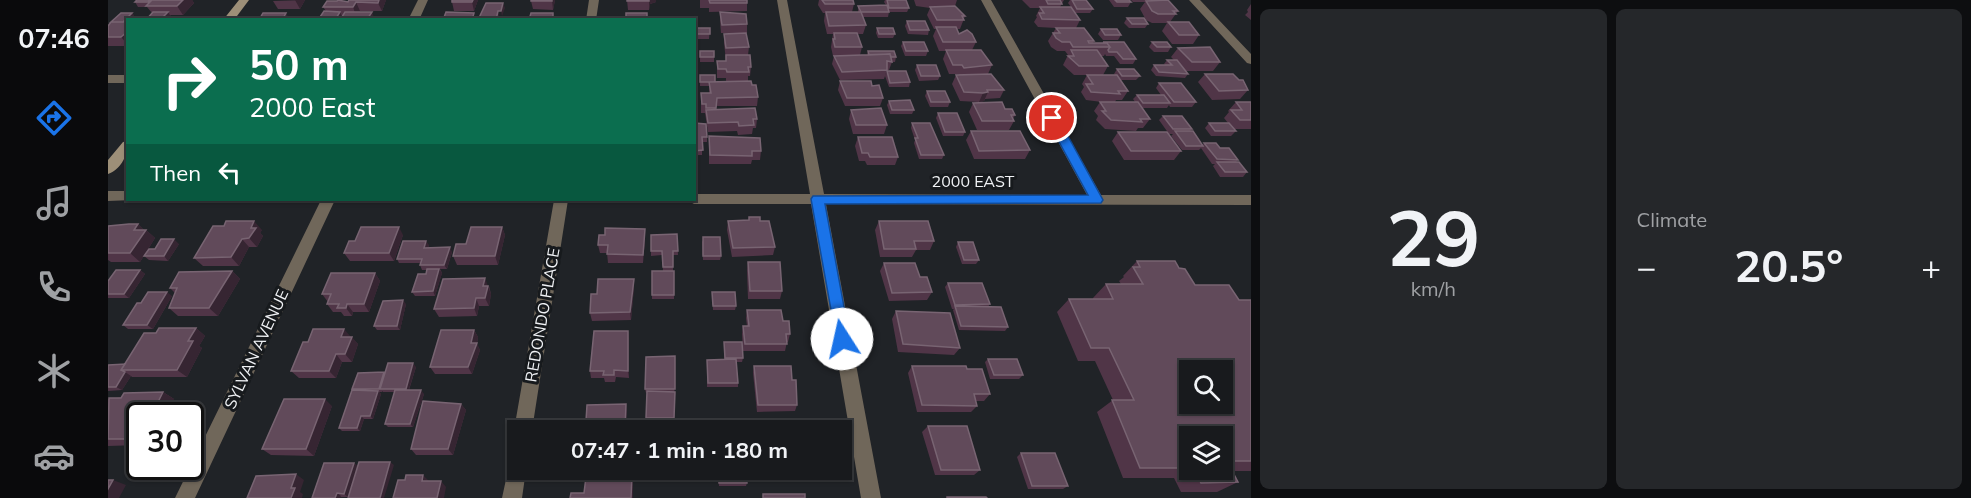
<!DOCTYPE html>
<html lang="en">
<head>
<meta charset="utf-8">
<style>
	:root { --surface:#181a1d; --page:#25272a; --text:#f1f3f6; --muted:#9fa1a4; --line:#36383b; --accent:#1a73e8 }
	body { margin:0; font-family:Mulish,sans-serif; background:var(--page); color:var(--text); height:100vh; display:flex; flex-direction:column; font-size:22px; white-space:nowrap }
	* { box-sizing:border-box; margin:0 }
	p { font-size:20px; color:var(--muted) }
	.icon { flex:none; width:33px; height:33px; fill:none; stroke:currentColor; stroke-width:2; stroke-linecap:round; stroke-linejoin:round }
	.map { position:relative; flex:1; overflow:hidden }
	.sheet { display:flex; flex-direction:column; gap:9px; padding:9px; background:#0d0e10; width:720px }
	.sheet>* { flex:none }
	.hud { position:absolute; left:18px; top:18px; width:570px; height:183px; border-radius:0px; box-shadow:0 2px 4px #0004,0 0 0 2px var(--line); background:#0b6e4f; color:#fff; overflow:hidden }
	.buttons { position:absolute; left:1071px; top:360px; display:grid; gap:12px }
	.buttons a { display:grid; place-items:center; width:54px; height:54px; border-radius:0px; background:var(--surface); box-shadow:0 2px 4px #0004,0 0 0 2px var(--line); font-size:30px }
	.speed { position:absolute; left:18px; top:402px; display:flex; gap:12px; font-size:30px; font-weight:700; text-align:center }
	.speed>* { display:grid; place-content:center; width:78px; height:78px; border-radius:50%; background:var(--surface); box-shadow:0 2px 4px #0004,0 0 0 2px var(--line); line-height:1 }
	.speed .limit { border:3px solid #111; border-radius:9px; background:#fff; color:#111 }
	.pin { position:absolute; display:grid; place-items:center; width:51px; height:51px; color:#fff; margin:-26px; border:3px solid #fff; border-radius:50%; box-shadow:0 2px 6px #0007 }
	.me { position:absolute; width:66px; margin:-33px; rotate:350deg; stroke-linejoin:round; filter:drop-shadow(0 0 4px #0008) }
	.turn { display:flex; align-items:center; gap:21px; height:126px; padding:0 24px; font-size:27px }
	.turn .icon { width:78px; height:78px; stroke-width:2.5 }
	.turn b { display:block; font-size:42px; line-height:51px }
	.then { display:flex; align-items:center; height:57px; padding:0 24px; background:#0003; gap:12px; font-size:22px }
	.big { font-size:45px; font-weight:700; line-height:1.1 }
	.sheet .card { flex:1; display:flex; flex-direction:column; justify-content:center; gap:9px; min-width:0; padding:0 21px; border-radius:9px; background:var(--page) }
	.sheet .dial { align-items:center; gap:0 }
	.dial b { font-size:78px; line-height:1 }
	.heat { display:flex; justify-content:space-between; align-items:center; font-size:33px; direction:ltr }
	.sheet .tiles { flex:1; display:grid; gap:9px; grid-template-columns:repeat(2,1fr) }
	.trip { position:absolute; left:399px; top:420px; width:345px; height:60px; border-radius:0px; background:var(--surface); box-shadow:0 2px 4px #0004,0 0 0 2px var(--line); font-weight:700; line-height:60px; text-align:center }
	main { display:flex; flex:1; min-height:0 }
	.dock { display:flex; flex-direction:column; width:108px; justify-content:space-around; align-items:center; background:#0a0a0c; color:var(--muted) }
	.dock .icon { width:42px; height:42px }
	.dock .selected { color:var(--accent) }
	.dock b { font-size:27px; color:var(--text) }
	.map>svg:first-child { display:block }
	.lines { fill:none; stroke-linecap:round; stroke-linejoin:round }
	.minor { fill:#70675a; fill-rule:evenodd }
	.secondary { fill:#9d8f78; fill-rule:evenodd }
	.wall { fill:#503547; fill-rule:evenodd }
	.shaded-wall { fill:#362532 }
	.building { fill:#614a5a; stroke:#786472; stroke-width:1.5; fill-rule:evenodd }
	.route { fill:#1a73e8; stroke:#114b97; stroke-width:1.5 }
	.labels { text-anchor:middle; stroke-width:6; stroke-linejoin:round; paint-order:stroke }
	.street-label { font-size:16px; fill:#f0f2f5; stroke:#171a1d }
</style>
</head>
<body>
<main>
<nav class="dock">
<b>07:46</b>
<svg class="icon selected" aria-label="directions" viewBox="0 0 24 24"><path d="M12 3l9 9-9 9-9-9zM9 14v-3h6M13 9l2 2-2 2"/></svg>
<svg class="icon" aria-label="music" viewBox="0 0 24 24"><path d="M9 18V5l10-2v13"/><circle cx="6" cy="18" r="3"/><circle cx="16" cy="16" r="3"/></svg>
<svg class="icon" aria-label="phone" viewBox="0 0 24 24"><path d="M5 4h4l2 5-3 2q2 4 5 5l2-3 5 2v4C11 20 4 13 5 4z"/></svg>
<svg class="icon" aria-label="climate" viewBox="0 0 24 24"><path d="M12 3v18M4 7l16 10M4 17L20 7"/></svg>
<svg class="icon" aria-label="car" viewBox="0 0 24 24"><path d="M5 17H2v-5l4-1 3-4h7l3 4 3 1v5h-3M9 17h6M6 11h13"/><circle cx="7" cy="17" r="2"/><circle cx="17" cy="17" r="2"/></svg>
</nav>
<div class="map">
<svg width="1143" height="498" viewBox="0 0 1143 498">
	<rect width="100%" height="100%" fill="#202327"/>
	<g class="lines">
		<path class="minor" d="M310 0H320L311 20H300Z
			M481 0H491L488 20H478Z
			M669 0H679L716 194 979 195 873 0H883L993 195H1143V205L718 204 773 498H753L703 204H586L579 200H586V194H702Z
			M1081 0H1092L1143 54V64L1139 63Z
			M0 75H20V83H0Z
			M0 191H20V200H25L0 201Z
			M213 200H227L87 498H67Z
			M446 200H460L424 430H410V437L406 430Z
			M410 454V470H418L414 498H394L403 456Z"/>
		<path class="secondary" d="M131 0H141L126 20H115Z
			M20 141C20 154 14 169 0 174V160L15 142Z"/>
	</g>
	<path class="wall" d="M27 0H84L86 3 75 15H62L65 19 38 20 44 13 39 7H30L27 2 28 1Z
		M197 0 192 9H170L165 1Z
		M241 0H278L274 11H252L235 16 218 11 215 7 240 2Z
		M370 0 366 11H346L344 2Z
		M447 0 445 10 425 9 423 1Z
		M519 0H548V2L542 4 541 10H520Z
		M592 0H639V11L601 12V8H592Z
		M711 0H745L746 4 744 12H750V6L778 5 776 2 777 0H798L801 8 799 12H781L780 17H755L758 25 755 34H750L754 47 752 55H759L760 51 788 57 787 62H784L781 70H779L776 79 732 80 724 64 726 56H725L723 47 725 34H719L716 21 717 13H715L710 5Z
		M806 0H849L847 6 857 16 852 29H849L851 34 868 42 864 50 884 65 880 74 896 90 892 98 877 99 876 101 871 102 852 101 844 84 848 75H851V74H841L835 59 838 51H831L825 36 828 29H826L819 15 822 8 808 6Z
		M914 0H956L952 7H963L960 3 962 0H978L985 9 982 13H967L972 20 968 28 986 41 985 43H994L1028 59 1025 64H1012L1006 56H998L997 54 996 56H993L1000 66 995 75H1007L1006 74 1009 69 1032 76 1028 80H1013L1020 91 1014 100H1008L1007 102H1027L1025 99 1029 95H1053L1048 88 1051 83 1088 102 1084 107H1062L1061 105 1059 108H1034L1042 119 1035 128H1030L1028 131 997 129 988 120 990 116 986 111 992 102H994L978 100 973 92 976 87 974 84 979 75H966L955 65 960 55 957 51H949L943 47 940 41 948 28 930 27 926 22 929 17 928 16 932 8H922Z
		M1001 0H1021L1023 2 1020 7H1006Z
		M1023 0H1060L1070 11 1062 22 1091 35 1085 44H1064L1054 31 1059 23H1044L1038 20 1032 9 1037 2H1025Z
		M1143 4V20L1137 15 1140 12 1139 10Z
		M612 12 639 24V33H613L612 21Z
		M24 13 27 17 20 20V46H0V26Z
		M1019 18 1040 24 1037 28H1021L1016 23Z
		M799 21 821 30 820 35 800 34 797 26Z
		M587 28H602L601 39H587Z
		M769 28 787 34 785 38H770L768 33Z
		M993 29 1013 35 1010 40H995L990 34Z
		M616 34 641 47 640 55 643 67 642 76H640V81L644 85 650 97 649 106H608V109L649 119 648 128H645L644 134 630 135 629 131 600 132 597 113H593V93H601V86H592V75L607 82 618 81V78H609V61H618L616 43Z
		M795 42 820 51 818 56H797L793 46Z
		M1044 42 1063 47 1060 52H1046L1041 47Z
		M1070 48 1112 62 1105 71H1078L1080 74 1077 78 1048 76 1043 70 1046 65H1057L1056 64 1059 60H1066L1063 57Z
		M592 51 606 57V62H592Z
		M809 65 832 76 830 80 811 81 807 70Z
		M779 71 802 82 801 87H781L777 76Z
		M1097 74 1140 90 1132 99 1104 100 1090 82Z
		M732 81 764 86 775 98 772 106H737L730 90Z
		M819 91 842 102 840 107H822L817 96Z
		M781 101 806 110 804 114H782L779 105Z
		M1128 102H1143V129H1126L1128 131 1123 136H1103L1097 128 1101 123H1120L1116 118 1121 112 1120 111Z
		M865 103 897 109 907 115 905 119 906 121 901 130H869L861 112Z
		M743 110 779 125 776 134H745L741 119Z
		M830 113 857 132 855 136H835L828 118Z
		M1055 116 1084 129 1082 131 1095 145 1096 143 1112 148 1130 160 1128 162 1139 172 1135 177H1112L1105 166 1107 164H1104L1093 148 1091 150H1074L1063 136 1065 134H1061L1051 120Z
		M586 123 599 137V142H594V155H586Z
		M804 123 836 155 834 159H811L806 143 807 140 803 128Z
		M863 131 922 150 917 159H866L858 140Z
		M1010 132 1073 151 1066 160H1016L1004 141Z
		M601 136 653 151 652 160H644L643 164H601Z
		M750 137 790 157 787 165H759L757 161H751L747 146Z
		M641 217 652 221 667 247 665 255 624 257 619 230 620 221 641 220Z
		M771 221 826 241 822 250H808L804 257H772L767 230Z
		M30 224 36 230H38L47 238 32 262H3L0 260V226Z
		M394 227 397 235 390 265H349L345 256 358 244Z
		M154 230 152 233 155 236 149 247H141L131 266H95L86 258Z
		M569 234 570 255H565V271H566V299H544V295L555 271 554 255 543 256V251Z
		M295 235 286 261H242L236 253Z
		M537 238 535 263H500L499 253H492L490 245Z
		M594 241 613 256 612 260H595Z
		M850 242 871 260 868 264H854L848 247Z
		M71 244 60 261 41 260 36 256 47 249Z
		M321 245 320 248 344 252 339 269H332L334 273 327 296H307L304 292 318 274 319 270H314L312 265 313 263H291L289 259Z
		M1029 261 1071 268 1087 285 1131 300H1143V471H1124L1130 482 1109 492H1073L1066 478H1015L989 412 1005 400 987 361H970L949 312 961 299H985V298L998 284H1013L1011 281 1016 277 1015 276ZM1082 436 1114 470H1082Z
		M640 262 674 291 672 299H640L639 271Z
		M776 263 812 277 824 292 819 300 781 301 772 271Z
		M32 270 37 274 21 298H0V281Z
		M124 271 132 279 110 316H70L61 308 67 293 62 288Z
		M267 273 272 281 261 312H245L244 316H236L233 312H225L219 304 220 302 214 294Z
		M526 279V287L523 320 484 321 482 313 489 294Z
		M840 283 882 304 880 307 900 327 897 331 851 330 845 310 846 309H844L837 287Z
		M381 286 383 294 381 306H371L369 316 331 317 326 309Z
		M604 292 628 306 627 310H605Z
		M64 296 45 329H20L15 325 33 303Z
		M298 304 292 330H269L266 326Z
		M639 310 675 321 682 334 680 342H679L677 351H635L634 334 635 326H639L638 318Z
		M788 311 852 348 846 355 790 352 784 319Z
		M88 328 97 336 91 346 94 348 79 377H24L23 376 14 390 0 391V365L17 364 48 333Z
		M366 330 370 337 369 344 372 350 364 374H327L322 367Z
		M243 337 250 344 244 362H234L228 378H191L183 371Z
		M521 339V378L508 377 507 382H497L496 378H483L482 371Z
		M616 342 635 358 634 362H628L630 383V387H599V360H616Z
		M567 356 566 421H538L539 393H538L537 389Z
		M880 359 915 375 911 379H882L877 362Z
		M646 366 684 380 689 405 687 411 649 412 645 373Z
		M804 366 859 369 882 394 876 401H868L869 406 863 412H809L800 373Z
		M308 367 301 390 316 394 305 427H280L277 424 287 392H275L274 391V392H271L273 394 265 419H256L252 431H234L231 428 246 390 244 389 276 372 277 374Z
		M55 392 66 399 32 416V445L0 446V399Z
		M353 404 358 410 345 455H308L303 449Z
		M224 406 206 456 163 455 154 449Z
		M820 426 872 470 866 475H827L814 432Z
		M913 453 960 486 955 489H920L909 457Z
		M246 463 240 497 204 498Z
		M610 470H638L639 483 638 486H611Z
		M649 470H695L694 473 649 474Z"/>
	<path class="shaded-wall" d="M75 0H84L86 3 75 15 69 6Z
		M187 0H197L192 9Z
		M271 0H278L274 11 270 3Z
		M365 0H370L366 11 364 2Z
		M444 0H447L445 10Z
		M541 0H548V2L542 4 541 10Z
		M248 2 252 11 248 16 245 7Z
		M395 3 397 8 394 16 393 11Z
		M390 11 391 16 390 20H388Z
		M60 12 65 20H53Z
		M232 12 234 16 232 20H227Z
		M264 12 267 20H261L260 18Z
		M24 13 27 17 25 20H20V26L15 22Z
		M178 13 182 20H174Z
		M20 31V45L13 37Z
		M880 92 876 101 871 102 875 93Z
		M146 221 154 230 152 233 155 236 149 247 141 238 143 228Z
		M30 224 37 231 38 230 47 238 32 262 22 253 26 230Z
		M291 227 295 235 286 261 281 253Z
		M394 227 397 235 390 265 387 256Z
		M537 229V238L535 263V255Z
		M66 239 71 244 60 261 56 256Z
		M134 239 141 247 131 266 123 257Z
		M318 241 321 245 319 252 316 248Z
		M342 247 344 252 339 269 336 265Z
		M331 269 334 273 327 296 325 291Z
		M32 270 37 274 21 298 16 294Z
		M124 271 132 279 110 316 101 308Z
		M267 273 272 281 261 312 256 304Z
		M377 278 383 294 381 306 377 298 375 286Z
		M526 279V287L523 320 522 312Z
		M59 292 64 296 45 329 39 325Z
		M368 298 371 306 369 316 366 308Z
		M295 300 298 304 292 330 289 326Z
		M239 304 245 312 244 316 238 308Z
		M88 328 97 336 91 346 94 348 79 377 69 370 80 341Z
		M236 329 243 337H233Z
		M366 330 370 337 369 344 372 350 364 374 360 367 363 343Z
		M520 331 521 339V378L520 371Z
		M244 337 250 344 244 362 237 354Z
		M228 354 234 362 228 378 221 371Z
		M305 363 308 367 300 392 298 389Z
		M17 372 23 376 14 390 8 387Z
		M313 390 316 394 305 427 302 424Z
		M270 391 273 394 265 419 262 416Z
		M55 392 66 399 57 416H43Z
		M217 399 224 406 206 456 198 449Z
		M353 404 358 410 345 455 340 449Z
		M518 404 519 411 518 430H517Z
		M253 416 256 419 252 431 249 428Z
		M282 462 286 465 276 498H272Z
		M246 463 250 466 240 497 236 494Z
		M188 474 196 480 192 492 195 494 194 498H183V488Z
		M524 474 525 480V498H523Z
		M315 475 321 481H314Z
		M5 480 18 485 11 498H0V489Z
		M333 481 338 487 336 498H329Z
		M229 493 233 496 232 498H227Z"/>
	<path class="building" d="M29 0H42L40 2H27Z
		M44 0H75L69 6H38Z
		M230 0 240 2 241 0H271L270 3 248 2 245 7H215L219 1H229Z
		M344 0H365L364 2H344Z
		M423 0H444V1H423Z
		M519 0H541V1H519Z
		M601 0H639V3H602Z
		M714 0H745L746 4H717Z
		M779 0H798L801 8H781Z
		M938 0H952L954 4H940Z
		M964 0H978L985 9H969Z
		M1007 0H1021L1023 2H1009Z
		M1060 0 1070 11H1065L1068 14H1050L1044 11 1038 1Z
		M378 3H395L393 11H390L388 20H370Z
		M779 5 781 12H753L750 6Z
		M847 6 857 16H854L856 20H829L822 7Z
		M932 7H963L972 20 934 19 931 13H936Z
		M216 11 232 12 227 20H210Z
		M45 12H60L53 19H68L38 20Z
		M237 12H264L260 18H264L262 20H232Z
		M338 12 366 13 364 20H335Z
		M612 12 638 14 639 24 614 25Z
		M718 12H753L758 25 721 26Z
		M13 13H24L15 22H3Z
		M155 13H178L174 20H151Z
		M423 13H445V20H421Z
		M518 13H539V20H518Z
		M1019 18H1036L1040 24H1024Z
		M799 21H817L821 30H802Z
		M3 22H20V31L13 37H0V26Z
		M1060 22H1081L1091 35H1071Z
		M828 27H848L851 34 859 30 864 34 868 42H835Z
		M587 28H602V34H587Z
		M769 28H785L787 34H771Z
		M948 28H976L986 41H980L981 43H999L1002 47H965L962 42H954L948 38 945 33H952Z
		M993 29H1009L1013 35H997Z
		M638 33 641 47 618 48 616 34Z
		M726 33H749L754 47H727L725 39H727Z
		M795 42H816L820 51H798Z
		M995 42H1016L1028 59H1015L1009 52H1001L1000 50 1002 47 999 43Z
		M1044 42H1059L1063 47H1049Z
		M1102 47 1112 62H1084L1070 48Z
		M838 50H873L884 65 856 68 854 65H845Z
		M963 50H989L1000 66H971L960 56H966Z
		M592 51H606V57H592Z
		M760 51H786L788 57H783L782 54 761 55Z
		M782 54 784 62 779 61V70L734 72 726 56Z
		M618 55H642L643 67H640L641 72H619L618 69H610L609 61H618Z
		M1059 60H1069L1080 74 1051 72 1046 65H1064Z
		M809 65H828L832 76H813Z
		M1009 69H1026L1032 76H1014Z
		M779 71H798L802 82 782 83Z
		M883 74 896 90H879L880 92 875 93 856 92 848 75Z
		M1097 74H1125L1131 80H1135L1140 90 1111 91Z
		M592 75H607V82H592Z
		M979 75H1009L1020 91H1010L1012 94 983 92 978 84H985Z
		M643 81 644 85H648L650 97 609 98 608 108H598V104H594L593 93H603L601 82Z
		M732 81H763L764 86 771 85 775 98H739Z
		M1051 83H1073L1088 102H1066Z
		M819 91H837L842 102H823Z
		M1029 95H1056L1062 103H1035Z
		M802 100 806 110H784L781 101Z
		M894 102 897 109H904L907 115H903L906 121H874L865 103Z
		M992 102H1030L1042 119H1032L1034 122 1003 120 994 111H998Z
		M1128 102H1143V120H1132L1123 110H1134Z
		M647 108 649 119H645L646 125 631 126 630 122 600 123 598 110Z
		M773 108 779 125H748L743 110Z
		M830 113H849L857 132H837Z
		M1055 116H1074L1084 129H1065Z
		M586 123 598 124 599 137H594L595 150 586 151Z
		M804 123H822L836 155H813L807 138H810Z
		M1101 123H1121L1128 131H1107Z
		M863 131H912L922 150 871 151Z
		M1067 131H1085L1095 146H1078Z
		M1010 132H1059L1073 151H1023Z
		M601 136 652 138 653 151H644V156L602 155Z
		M750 137H784L790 157H762L760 153H754Z
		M1096 143H1108L1112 148H1121L1130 160 1109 159Z
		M1109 162H1131L1139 172H1117Z
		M641 217H652V221H661L667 247 625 248 620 221 641 220Z
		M118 221H146L143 228H148L141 238 134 239 123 257 86 258 105 226H116Z
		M771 221H820L826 241H806L808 249H776Z
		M21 224H30L26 230H38L22 253H0V226Z
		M253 227H291L281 253H236L241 241H247Z
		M363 227H394L387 256H345L348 244H358Z
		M497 228 537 229 535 255 499 254 500 245H490L491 235H497Z
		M569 234 570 251H565V267H555L554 251H543V235Z
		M595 237H612L613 256H595Z
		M53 239H66L56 256H36L41 249H47Z
		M295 241H318L316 248 342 247 336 265H312L314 259H289Z
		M850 242H865L871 260H856Z
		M1029 261H1067L1071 268 1077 269 1087 285H1121L1131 300H1143V461H1119L1130 482 1093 483 1086 470H1114V436H1082V468H1032L1004 400H1026L1001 348H983L961 299H1005L998 284H1035L1025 267H1032ZM1082 370H1114V404H1082Z
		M640 262H672L674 291H642Z
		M776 263H807L812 277H819L824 292 784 293Z
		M319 269H331L325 291 304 292 310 274H318Z
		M8 270H32L16 294H0V281Z
		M124 271 101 308H61L69 288H62L71 272Z
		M544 271H566V295H544Z
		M223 273H267L256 304H239L238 308H229L231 304H219L223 294H214Z
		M377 278 375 286H380L377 298H368L366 308 326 309 335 279Z
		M490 279H526L522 312 482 313 483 294H489Z
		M840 283H874L882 304 847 305Z
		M40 292H59L39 325H15L29 303H33Z
		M604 292H627L628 306H605Z
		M295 300 289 326H266L275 301Z
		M847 306 893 307 900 327 853 326Z
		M639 310H673L675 321H681L682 334H678L679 344H637L635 326H641Z
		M788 311 842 313 852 348 795 344Z
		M51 328H88L80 341H85L69 370H13L36 333H48Z
		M205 329H236L233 337H244L237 354H228L221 371H183L195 342H200Z
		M333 330H366L363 343H369L360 367H322Z
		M486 331H520V371L506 370V375H495L496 371H482Z
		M616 342H634L635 358H617Z
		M567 356V389H537L538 357Z
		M628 359 630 383H600L599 360Z
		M880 359H909L915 375H886Z
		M280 363H305L298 389H272Z
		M17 364 13 370 17 372 8 387H0V365Z
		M646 366H683L684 380H688L689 405H650Z
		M804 366H858L859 369H874L882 394H866L869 406 814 405Z
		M276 372 271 389H244L250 373Z
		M244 390 270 391 262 416H253L249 428H231Z
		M287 390H313L302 424H277Z
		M539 391 567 392 566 418H538Z
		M55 392 43 416H32V436L30 439H0L1 398H13L16 393Z
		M176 399H217L198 449H154Z
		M315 401 353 404 340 449H303Z
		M518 404 517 430H472L473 421H478L479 405Z
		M685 425 686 430H648L647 426Z
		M820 426H859L872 470H833Z
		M913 453H947L960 486H924Z
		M251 462H282L272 498H240Z
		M216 463H246L236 494 229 493 227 498H204Z
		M610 470H638L639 483H611Z
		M188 474 183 488H187L183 498H139L148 476Z
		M524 474 523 498H462L463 493H476L478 477Z
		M298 475H315L314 481H333L329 498H285L290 480H297Z
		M0 480H5L0 489Z
		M655 494H697V498H655Z
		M839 497H878L879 498H839Z"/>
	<path class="route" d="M944 115 950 118 995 200 993 203 717 204 742 339 740 343H729L703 199 705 196 980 195 938 118Z"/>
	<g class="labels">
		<g class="street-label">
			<text x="865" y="187">2000 EAST</text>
			<text transform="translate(434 315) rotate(-80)" y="6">REDONDO PLACE</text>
			<text transform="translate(148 349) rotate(-65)" y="6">SYLVAN AVENUE</text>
		</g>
	</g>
</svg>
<div class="buttons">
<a><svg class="icon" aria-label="search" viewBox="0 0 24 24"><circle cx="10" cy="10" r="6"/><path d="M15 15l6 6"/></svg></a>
<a><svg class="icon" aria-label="layers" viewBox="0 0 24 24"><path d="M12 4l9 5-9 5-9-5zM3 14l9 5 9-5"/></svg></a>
</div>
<div class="speed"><div class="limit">30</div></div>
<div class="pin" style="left:944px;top:118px;background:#d93025"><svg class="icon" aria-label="arrive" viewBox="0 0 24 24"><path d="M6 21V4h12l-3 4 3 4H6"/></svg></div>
<svg class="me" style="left:734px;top:339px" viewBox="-20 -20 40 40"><circle r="19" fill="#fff"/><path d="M0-13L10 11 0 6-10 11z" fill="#1a73e8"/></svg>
<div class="trip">07:47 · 1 min · 180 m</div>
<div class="hud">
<div class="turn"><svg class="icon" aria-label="right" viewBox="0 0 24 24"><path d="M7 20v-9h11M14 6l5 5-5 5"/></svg><div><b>50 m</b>2000 East</div></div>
<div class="then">Then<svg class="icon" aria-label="left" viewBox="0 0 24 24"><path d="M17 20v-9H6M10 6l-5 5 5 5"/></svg></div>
</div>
</div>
<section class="sheet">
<div class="tiles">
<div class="card dial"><b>29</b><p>km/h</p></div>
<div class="card"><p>Climate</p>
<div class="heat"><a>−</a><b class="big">20.5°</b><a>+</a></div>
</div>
</div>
</section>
</main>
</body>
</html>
